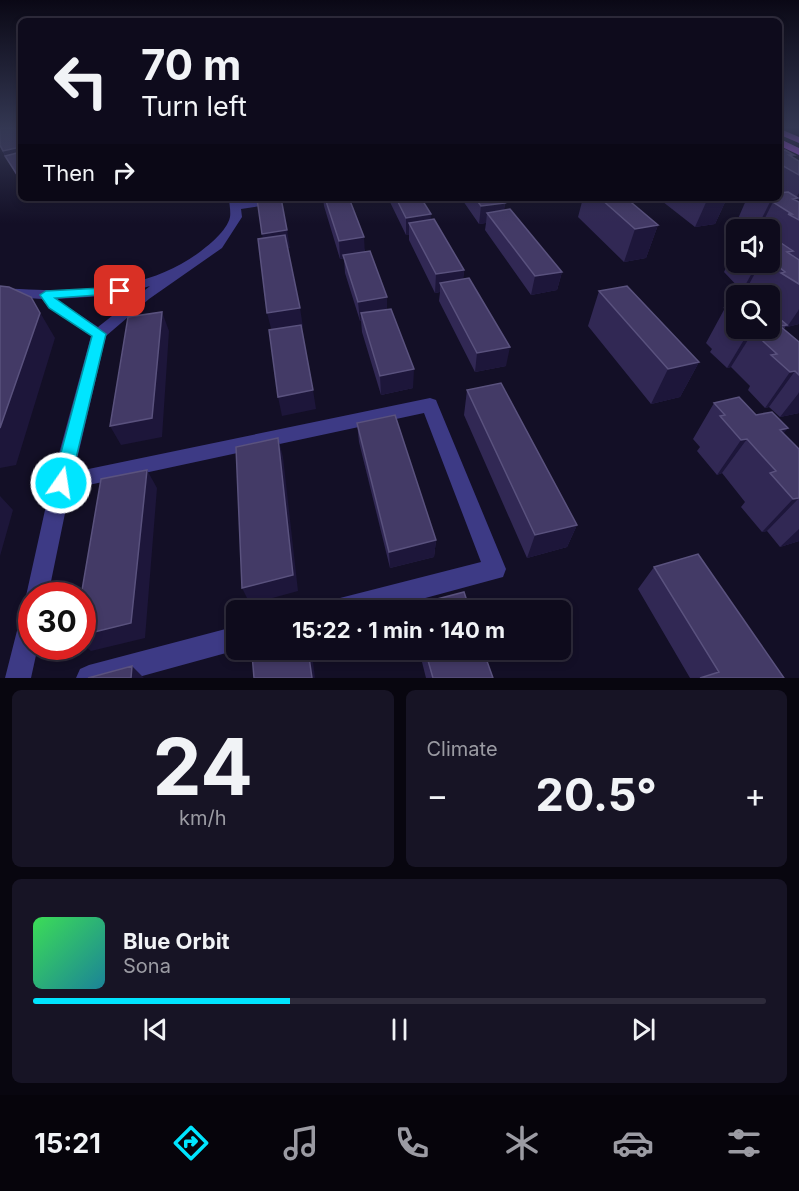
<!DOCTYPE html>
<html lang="en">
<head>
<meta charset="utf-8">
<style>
	:root { --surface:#0e0b1c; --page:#171425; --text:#f1f3f6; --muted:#9b9ba3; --line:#2e2b3b; --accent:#00e5ff }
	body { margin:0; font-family:Inter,sans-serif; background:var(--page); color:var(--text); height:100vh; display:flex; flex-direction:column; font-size:22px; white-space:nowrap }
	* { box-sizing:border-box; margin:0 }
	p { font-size:20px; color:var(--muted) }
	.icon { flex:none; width:33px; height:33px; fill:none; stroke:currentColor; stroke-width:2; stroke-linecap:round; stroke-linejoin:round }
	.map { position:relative; height:678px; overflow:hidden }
	.sheet { display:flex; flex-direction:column; gap:12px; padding:12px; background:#08060f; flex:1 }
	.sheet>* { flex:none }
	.hud { position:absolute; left:18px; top:18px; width:764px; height:183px; border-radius:9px; box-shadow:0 3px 9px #0003,0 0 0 2px var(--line); background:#0e0b1c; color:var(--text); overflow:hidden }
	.tools { position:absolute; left:726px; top:219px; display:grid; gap:12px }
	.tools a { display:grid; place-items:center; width:54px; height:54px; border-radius:9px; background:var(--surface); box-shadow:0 3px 9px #0003,0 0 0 2px var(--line); font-size:30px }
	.speed { position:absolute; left:18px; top:582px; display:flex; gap:12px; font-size:30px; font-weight:700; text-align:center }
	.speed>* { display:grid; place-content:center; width:78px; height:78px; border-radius:50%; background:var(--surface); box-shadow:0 3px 9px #0003,0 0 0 2px var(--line); line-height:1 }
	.speed .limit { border:9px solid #d22; background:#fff; color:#111 }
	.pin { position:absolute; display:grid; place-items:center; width:51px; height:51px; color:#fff; margin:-26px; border-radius:12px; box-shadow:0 3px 9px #0006 }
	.me { position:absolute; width:66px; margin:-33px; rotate:13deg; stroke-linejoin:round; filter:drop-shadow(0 0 4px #0008) }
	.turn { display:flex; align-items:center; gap:21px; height:126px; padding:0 24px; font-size:27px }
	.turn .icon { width:78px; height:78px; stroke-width:2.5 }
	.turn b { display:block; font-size:42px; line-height:51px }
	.then { display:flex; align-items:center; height:57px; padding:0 24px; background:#0003; gap:12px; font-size:22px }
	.big { font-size:45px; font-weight:700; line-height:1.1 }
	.sheet .card { flex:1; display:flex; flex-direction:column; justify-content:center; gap:9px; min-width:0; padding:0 21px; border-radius:9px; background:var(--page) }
	.sheet .dial { align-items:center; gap:0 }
	.dial b { font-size:78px; line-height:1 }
	.song { display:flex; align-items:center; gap:18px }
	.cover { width:72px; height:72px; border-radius:9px; background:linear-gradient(135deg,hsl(130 70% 55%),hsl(190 70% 35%)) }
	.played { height:6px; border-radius:3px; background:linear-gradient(90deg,var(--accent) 35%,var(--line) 35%) }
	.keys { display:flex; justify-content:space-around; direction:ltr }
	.heat { display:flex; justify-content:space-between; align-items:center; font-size:33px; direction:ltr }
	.sheet .tiles { flex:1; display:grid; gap:12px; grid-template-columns:1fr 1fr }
	.card:last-child { grid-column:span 2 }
	.trip { position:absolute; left:226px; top:600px; width:345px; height:60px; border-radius:9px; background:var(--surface); box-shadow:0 3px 9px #0003,0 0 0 2px var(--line); font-weight:700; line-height:60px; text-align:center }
	.tab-bar { display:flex; height:96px; justify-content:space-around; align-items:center; background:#06040b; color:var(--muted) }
	.tab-bar .icon { width:42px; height:42px }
	.tab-bar .current { color:var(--accent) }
	.tab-bar b { font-size:27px; color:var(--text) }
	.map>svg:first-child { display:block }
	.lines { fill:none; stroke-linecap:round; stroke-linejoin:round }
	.minor { fill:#3d3a85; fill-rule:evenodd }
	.primary { fill:#c25bff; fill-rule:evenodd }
	.wall { fill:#312854 }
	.shaded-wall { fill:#1d163a }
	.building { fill:#433a66; stroke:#5a527e; stroke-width:1.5 }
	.route { fill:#00e5ff; stroke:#0095a6; stroke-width:1.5 }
</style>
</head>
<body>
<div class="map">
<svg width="799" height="678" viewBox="0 0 799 678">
	<rect width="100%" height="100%" fill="#130f26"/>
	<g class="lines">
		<path class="minor" d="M229 198H239L240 202 270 198H297L292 201 241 209 242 217 222 248 149 299 106 336 74 472 430 398 436 400 438 405 506 569 503 577 381 610H329L332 602 340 598 481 562 424 413 70 489 48 596H32V605L29 604 26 596 51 483 91 336 49 308 42 299 0 296V288C68 292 139 295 197 254 208 246 227 231 230 217 231 211 229 203 229 198ZM150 286 98 327 56 299 120 295Z
			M32 608V646H38L31 678H5L20 619 24 611Z
			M237 626V650L135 678H76L80 669 89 665Z"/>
		<path class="primary" d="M778 128 799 137V143L778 134Z
			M778 138 799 148V155L778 145Z"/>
	</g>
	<path class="wall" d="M0 128 21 137V183L0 147Z
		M778 151 794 155 792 157 799 161V324L787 327 786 326 784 329 799 342V413L780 417 769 407 765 408 748 390 750 386 731 367 727 368 710 352 712 349 706 343 725 308 736 305V328H770V296H752L746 290 742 291 724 272 736 247V262H770V230H747L737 221 747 198H778Z
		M323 198H349L365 252 387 297V309L413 388 381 395 362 332 361 320 360 321 345 273 344 258 340 259 324 206Z
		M388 198H421L431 220 464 270 463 279 506 366 475 372 439 301 440 292 435 293 409 240V235H406Z
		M461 198H500L505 203 504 210 562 272 557 290 531 295 485 230 486 223 479 224Z
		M583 198H626L658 225 646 258 624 262 578 217Z
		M658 198H727L715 224 695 227Z
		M599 291 699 362 680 397 651 404 588 326Z
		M467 390 577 525 567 547 527 558 464 415Z
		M714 403 756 415 784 434 799 449V541L780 547 767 531 762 532 741 507 745 502 722 473 717 475 697 451 700 447 693 439Z
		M357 423 436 540 434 557 390 568 359 442Z
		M654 567 784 678H690L638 589Z
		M419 650H483L493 678H426Z"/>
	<path class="shaded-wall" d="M21 147V165L12 167 3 151Z
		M799 193V208L793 199 796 198Z
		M708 198H727L715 224 695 227Z
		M770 202H773L759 230H756Z
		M505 203 502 220 487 213 486 223 479 224 481 206Z
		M431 214 430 232 409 223V235H406V218Z
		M658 225 646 258 624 262 635 229Z
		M287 230 290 248 265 252 262 234Z
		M364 237 365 255H343L344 258 340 259 339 241Z
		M758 262H761L746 290 742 291Z
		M464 270 462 289 440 283V292L435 293 436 274Z
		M562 272 557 290 531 295 535 276Z
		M31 297 55 338 16 465 0 468V428Z
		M387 297V316L361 313V320L360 321 358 302Z
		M300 308 303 327 272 332 267 313Z
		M799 309V324L787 327 798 311Z
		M162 312 169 331 162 437 121 445 110 426Z
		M753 332 731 367 727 368 748 333Z
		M510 347 506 366 475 372 477 353Z
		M699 362 680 397 651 404 668 369Z
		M414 369 413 388 381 395 380 376Z
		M795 371 769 407 765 408 790 372Z
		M313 390 316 409 282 416 278 397Z
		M799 392V413L780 417 798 394Z
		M788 428 764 458 780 430Z
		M278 438 283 457 298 591 250 604 242 588Z
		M747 439 722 473 717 475 741 440Z
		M147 470 157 488 145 638 91 651 82 644V635Z
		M0 496 13 510 0 556Z
		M799 498 767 531 762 532 793 499Z
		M577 525 567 547 527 558 535 535Z
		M799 529V541L780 547Z
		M436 540 434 557 390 568 389 552Z
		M308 650H310L312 654 315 678H312Z
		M132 666 144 678H131Z"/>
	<path class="building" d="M0 128H15L21 137V147L3 151 0 145Z
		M785 150 794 155H789L799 161V175L778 163V151Z
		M21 152V181L5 156Z
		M788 192 798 198 793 199 799 202V220L788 214H792L773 202H770L764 198H778V193Z
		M265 198H281L287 230 262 234 257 199Z
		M325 198H349L364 237 339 241Z
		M396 198H421L431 214 406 218Z
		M475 198H500L505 203 481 206Z
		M600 198H626L658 225 635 229Z
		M510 209 562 272 535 276 487 213Z
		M434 219 464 270 436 274 409 223Z
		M285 235 300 308 267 313 258 239Z
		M781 243 793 251 787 252 799 260V284L781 273 785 272 770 260V244Z
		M370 251 387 297 358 302 343 255Z
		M469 278 510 347 477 353 440 283Z
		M0 286 9 287 31 297 40 313 0 428Z
		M627 286 699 362 668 369 599 291Z
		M736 305V322L730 316 734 315 725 308Z
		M391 309 414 369 380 376 361 313Z
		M162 312 152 418 110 426 128 317Z
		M773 313 787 325 780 326 799 342V375L795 371 790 372 771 355 777 354 753 332 748 333 743 328H770V314Z
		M301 325 313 390 278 397 269 330Z
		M501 383 577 525 535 535 467 390Z
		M739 397 756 415 772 412 788 428 780 430 799 449V498L793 499 770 473 776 471 747 439 741 440 720 416 725 415 714 403Z
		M395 415 436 540 389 552 357 423Z
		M278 438 293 575 242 588 236 447Z
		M147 470 131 623 82 635V596H81L101 479Z
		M698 554 784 678H700L719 672 654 567Z
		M464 592 470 610H415L414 605Z
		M270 650H308L312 678H254L252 654Z
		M425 650H483L493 678H433Z
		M132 666 131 678H88Z"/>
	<linearGradient id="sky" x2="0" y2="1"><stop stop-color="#0a0815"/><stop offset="0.57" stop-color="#333752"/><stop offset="1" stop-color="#333752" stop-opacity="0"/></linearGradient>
	<rect width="799" height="223" fill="url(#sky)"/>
	<path class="route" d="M120 287 126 291 125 293 55 298 106 334 70 483 68 489 61 491 55 489 53 483 92 336 49 308 40 295 46 291Z"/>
</svg>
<div class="tools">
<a><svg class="icon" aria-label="sound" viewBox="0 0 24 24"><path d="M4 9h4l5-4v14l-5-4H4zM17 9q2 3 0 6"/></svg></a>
<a><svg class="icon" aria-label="search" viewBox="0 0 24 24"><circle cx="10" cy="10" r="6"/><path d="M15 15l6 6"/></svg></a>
</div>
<div class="speed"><div class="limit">30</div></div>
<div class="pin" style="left:120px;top:291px;background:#d93025"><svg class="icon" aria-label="arrive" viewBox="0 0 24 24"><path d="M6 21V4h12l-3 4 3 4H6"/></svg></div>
<svg class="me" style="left:61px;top:483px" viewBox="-20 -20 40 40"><circle r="17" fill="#00e5ff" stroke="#fff" stroke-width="3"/><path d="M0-11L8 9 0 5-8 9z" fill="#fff"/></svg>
<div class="trip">15:22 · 1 min · 140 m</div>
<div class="hud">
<div class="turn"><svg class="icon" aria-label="left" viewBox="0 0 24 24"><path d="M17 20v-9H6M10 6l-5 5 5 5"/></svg><div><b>70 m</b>Turn left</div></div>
<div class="then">Then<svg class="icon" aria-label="right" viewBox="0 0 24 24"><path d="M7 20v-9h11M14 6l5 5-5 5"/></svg></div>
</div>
</div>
<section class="sheet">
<div class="tiles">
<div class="card dial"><b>24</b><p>km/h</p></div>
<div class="card"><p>Climate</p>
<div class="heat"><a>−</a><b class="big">20.5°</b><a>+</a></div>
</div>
<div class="card">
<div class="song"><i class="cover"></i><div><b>Blue Orbit</b><p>Sona</p></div></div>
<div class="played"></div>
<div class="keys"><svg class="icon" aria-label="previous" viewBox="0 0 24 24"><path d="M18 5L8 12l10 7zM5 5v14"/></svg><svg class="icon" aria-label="pause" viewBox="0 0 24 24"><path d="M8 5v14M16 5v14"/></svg><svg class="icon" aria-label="next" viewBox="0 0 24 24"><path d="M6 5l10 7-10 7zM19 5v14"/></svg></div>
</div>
</div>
</section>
<nav class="tab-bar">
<b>15:21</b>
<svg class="icon current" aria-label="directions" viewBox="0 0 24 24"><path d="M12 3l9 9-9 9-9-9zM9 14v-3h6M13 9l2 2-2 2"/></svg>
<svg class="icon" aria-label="music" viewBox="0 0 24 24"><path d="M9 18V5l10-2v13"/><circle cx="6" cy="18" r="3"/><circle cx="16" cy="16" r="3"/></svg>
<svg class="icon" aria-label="phone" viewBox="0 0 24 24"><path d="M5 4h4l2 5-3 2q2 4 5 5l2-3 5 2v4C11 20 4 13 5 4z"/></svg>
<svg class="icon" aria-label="climate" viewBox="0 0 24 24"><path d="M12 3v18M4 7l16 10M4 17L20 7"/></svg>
<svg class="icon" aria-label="car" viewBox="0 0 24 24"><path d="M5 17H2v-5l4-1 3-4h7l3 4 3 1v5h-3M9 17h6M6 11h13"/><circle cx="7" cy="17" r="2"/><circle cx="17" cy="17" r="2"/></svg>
<svg class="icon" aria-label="filters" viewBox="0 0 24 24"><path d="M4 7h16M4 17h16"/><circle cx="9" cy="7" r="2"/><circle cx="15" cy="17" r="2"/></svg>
</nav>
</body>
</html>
